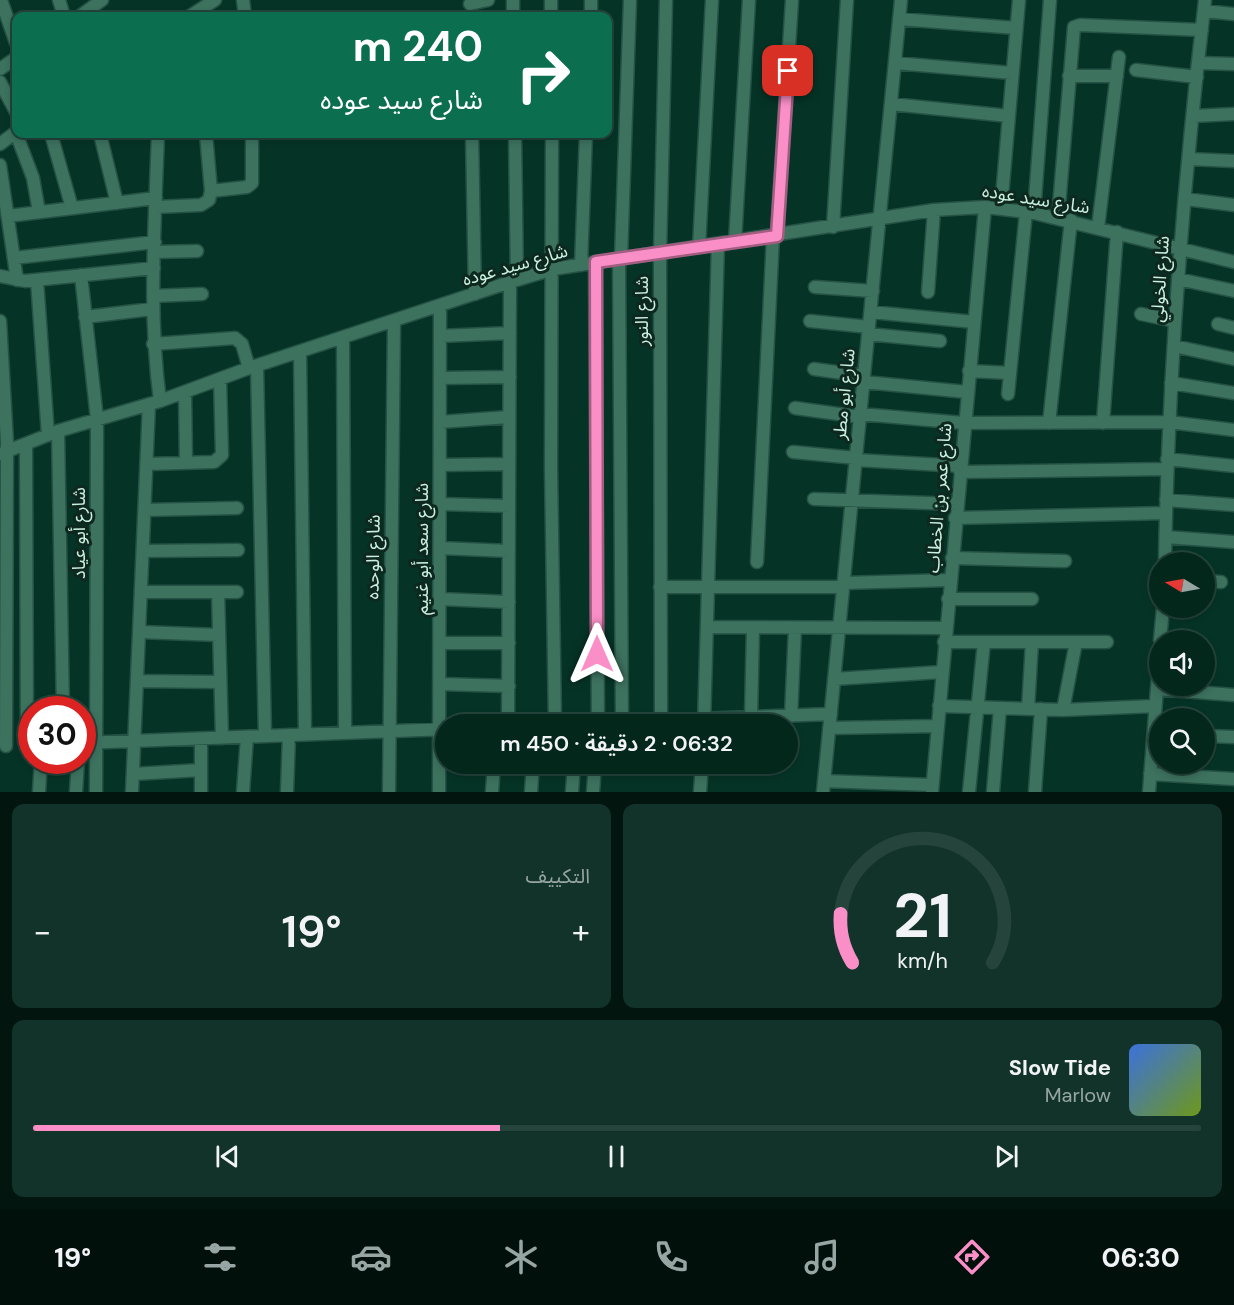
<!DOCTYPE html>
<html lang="ar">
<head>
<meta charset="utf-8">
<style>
	:root { --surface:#04271c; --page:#123329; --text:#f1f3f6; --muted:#97a5a3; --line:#25443b; --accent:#fa8fc7 }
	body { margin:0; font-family:"DM Sans","Noto Sans Arabic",sans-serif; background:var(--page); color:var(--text); direction:rtl; height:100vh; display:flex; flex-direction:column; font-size:22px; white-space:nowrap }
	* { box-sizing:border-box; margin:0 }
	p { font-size:20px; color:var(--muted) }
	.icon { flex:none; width:33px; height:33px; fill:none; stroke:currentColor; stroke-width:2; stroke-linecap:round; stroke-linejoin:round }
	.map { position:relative; height:792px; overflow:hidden; direction:ltr }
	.side { display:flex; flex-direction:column; gap:12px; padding:12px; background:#02150f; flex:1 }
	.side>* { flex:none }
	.guide { position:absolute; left:12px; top:12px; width:600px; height:126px; border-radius:12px; box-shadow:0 3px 9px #0003,0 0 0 2px var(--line); direction:rtl; background:#0b6e4f; color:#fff; overflow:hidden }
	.needle { width:39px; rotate:280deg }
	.fabs { position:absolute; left:1149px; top:552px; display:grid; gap:12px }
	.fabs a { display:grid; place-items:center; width:66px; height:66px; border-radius:50%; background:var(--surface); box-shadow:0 3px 9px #0003,0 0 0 2px var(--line); font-size:30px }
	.speed { position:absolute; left:18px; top:696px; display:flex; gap:12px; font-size:30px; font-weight:700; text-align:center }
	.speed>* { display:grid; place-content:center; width:78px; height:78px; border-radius:50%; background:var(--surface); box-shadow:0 3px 9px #0003,0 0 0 2px var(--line); line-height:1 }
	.speed .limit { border:9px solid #d22; background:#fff; color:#111 }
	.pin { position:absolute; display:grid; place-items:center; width:51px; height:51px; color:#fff; margin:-26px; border-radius:12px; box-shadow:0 3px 9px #0006 }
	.me { position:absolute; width:66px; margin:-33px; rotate:0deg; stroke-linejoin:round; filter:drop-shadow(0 0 4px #0008) }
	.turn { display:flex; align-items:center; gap:21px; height:126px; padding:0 30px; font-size:27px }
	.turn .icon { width:78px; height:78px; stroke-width:2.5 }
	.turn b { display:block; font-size:42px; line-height:51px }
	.big { font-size:45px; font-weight:600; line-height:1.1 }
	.side .widget { flex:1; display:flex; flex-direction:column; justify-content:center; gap:9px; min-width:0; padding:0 21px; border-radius:12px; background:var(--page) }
	.side .dial { align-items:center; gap:0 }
	.dial svg { height:156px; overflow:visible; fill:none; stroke:var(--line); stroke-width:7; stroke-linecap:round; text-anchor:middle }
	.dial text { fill:var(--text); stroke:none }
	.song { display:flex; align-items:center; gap:18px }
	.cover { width:72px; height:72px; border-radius:9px; background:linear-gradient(135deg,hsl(220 70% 55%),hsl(80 70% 35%)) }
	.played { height:6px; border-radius:3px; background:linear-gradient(90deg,var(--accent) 40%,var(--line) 40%) }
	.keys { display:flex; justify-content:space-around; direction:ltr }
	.heat { display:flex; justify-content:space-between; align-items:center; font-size:33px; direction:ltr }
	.side .tiles { flex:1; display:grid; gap:12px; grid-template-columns:1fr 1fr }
	.widget:last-child { grid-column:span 2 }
	.trip { position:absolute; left:435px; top:714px; width:363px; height:60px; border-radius:30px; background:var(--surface); box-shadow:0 3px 9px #0003,0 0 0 2px var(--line); font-weight:600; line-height:60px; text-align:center; direction:rtl }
	.tabs { display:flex; height:96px; justify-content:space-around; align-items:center; background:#02100b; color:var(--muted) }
	.tabs .icon { width:42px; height:42px }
	.tabs .selected { color:var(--accent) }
	.tabs b { font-size:27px; color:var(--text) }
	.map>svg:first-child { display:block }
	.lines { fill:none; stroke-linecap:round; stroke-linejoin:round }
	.minor-casing { stroke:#255244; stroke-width:15 }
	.minor { stroke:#3d725f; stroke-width:12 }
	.route-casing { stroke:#a25d81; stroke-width:15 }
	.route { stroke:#fa8fc7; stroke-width:10 }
	.labels { text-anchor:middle; stroke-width:6; stroke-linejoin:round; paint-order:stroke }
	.street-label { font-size:18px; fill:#caf1e1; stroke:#0e271f }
</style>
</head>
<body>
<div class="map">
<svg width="1234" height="792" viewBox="0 0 1234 792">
	<rect width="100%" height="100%" fill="#053426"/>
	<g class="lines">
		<defs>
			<path id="minor" d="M1 0 16 43
				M59 0 64 16
				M243 0 245 16
				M513 0V16
				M551 0V16
				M470 4 488 0
				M1204 11 1234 14
				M80 16 102 0
				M190 16 215 0
				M591 16V0
				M899 19 1016 28
				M895 63 1012 73
				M1198 63 1234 64
				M0 69 16 58
				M1136 70 1197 77
				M1069 76H1117
				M0 82 16 112
				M891 104 1009 116
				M1193 116 1234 114
				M16 133 33 178 39 212
				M51 134 72 208
				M100 134 117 203
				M158 134C155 223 148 312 160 401
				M472 134 475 294
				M515 134 517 280
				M552 134 551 468 555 724
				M0 144 16 132
				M1189 159 1234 161
				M0 165 17 280
				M211 191 247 187 252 183V134
				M1185 199 1234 205
				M156 207 201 205 209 200 211 191 206 134
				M1001 208 1019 0
				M1034 213 1050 0
				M8 216 156 198
				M1058 218 1074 27 1080 25 1202 30
				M833 227 847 0
				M1098 227 1119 57
				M777 236 792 0
				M735 242 749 0
				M699 247 712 0
				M155 252 197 251
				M14 258 155 242
				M621 258 630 0
				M619 259 622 722
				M595 263 598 724
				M581 265 586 134
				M81 275 97 419 96 792
				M0 276 25 281 154 268
				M1178 279 1234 291
				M37 280 48 435
				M815 287 873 291
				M928 292 934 210
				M153 296 202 294
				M871 312 974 322
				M1141 314 1175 321
				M85 317 152 309
				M0 321 7 442 6 746
				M810 321 869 327
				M1218 324 1234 328
				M868 334 940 341
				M440 336 510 333
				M343 339 345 733
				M153 344 235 338 242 344 249 368
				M1174 346 1234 359
				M300 352 305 734
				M257 366 265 736
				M814 369 864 376
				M969 371 1010 373
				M440 378 510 377
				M864 382 967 392
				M1171 383 1234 393
				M185 392 186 463
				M1008 394 1026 212
				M795 408 860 417
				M860 414 964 423 1169 422 1234 430
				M440 422 509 417
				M1049 423 1071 220
				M1103 423 1117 232
				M58 431 63 710
				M26 444 27 745
				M793 452 856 458
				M0 454 58 431 160 401 249 368 510 282 553 269 934 210 985 207 1034 213 1234 262
				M1167 459 1234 466
				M856 460 960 466
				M147 464 214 462 222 455 220 379
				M440 465 509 464
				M960 472 1166 469
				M814 499 957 504
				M1166 500 1234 505
				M440 504 509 506
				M145 510 237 508
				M955 518 1166 513
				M1166 537 1234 542
				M440 548 509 551
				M143 551 238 550
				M952 558 1065 561
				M757 562 773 236
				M1165 562C1168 375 1183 187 1205 0
				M1204 581 1221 582
				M844 583 950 580
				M660 587H843
				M141 592H237
				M218 592 222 738
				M440 599 509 602
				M948 599H1032
				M707 627 945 628
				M140 632 219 635
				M1160 640 1163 608
				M944 642H1107
				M440 643H509
				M834 679 941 672
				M138 681 220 682
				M439 684 509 686
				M1157 689 1234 695
				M939 706 1063 710 1155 706
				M1028 709 1032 642
				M1063 710 1076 642
				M791 716 795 628
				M751 717 753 628
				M661 721 660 253 666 0
				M508 724 510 282
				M563 724 831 714
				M704 724 718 244
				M829 728 937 726
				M1208 736 1234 737
				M82 743 446 729
				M133 774 201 770
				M1150 774 1234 779
				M824 781 932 785
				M39 792 41 760
				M76 792 78 760
				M132 792 149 404
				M201 792V739
				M243 792 247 737
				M287 792 289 735
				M389 792 394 322
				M439 792 440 306
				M492 792 494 764
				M531 792 533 764
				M572 792 574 764
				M593 792 595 764
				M700 792 702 764
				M823 792 901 0
				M932 792 985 207
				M969 792 984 642
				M993 792 1000 708
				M1035 792 1041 709
				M1149 792 1160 650"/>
		</defs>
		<use href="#minor" class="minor-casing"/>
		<use href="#minor" class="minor"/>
	</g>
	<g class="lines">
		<defs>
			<path id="route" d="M597 654 596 262 777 236 788 71"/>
		</defs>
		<use href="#route" class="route-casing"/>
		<use href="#route" class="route"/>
	</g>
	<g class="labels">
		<g class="street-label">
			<text transform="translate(1036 199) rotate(9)" y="6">شارع سيد عوده</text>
			<text transform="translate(515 265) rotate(-16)" y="6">شارع سيد عوده</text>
			<text transform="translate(1160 279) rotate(-86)" y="6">شارع الخولي</text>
			<text transform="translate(642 311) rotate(-90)" y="6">شارع النور</text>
			<text transform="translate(844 394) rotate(-84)" y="6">شارع أبو مطر</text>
			<text transform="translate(939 498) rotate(-85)" y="6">شارع عمر بن الخطاب</text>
			<text transform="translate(79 533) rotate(-90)" y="6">شارع أبو عياد</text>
			<text transform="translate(422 549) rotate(-90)" y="6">شارع سعد أبو غنيم</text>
			<text transform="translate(373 557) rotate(-89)" y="6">شارع الوحده</text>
		</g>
	</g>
</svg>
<div class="fabs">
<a><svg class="needle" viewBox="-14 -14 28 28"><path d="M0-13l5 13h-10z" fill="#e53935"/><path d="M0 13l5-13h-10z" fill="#97a5a3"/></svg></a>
<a><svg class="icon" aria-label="sound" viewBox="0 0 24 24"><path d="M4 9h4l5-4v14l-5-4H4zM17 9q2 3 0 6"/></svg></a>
<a><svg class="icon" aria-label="search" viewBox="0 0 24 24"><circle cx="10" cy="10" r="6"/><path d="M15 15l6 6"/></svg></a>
</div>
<div class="speed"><div class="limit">30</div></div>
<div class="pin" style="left:788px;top:71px;background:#d93025"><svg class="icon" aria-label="arrive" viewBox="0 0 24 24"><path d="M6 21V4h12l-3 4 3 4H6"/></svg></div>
<svg class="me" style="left:597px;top:654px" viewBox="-20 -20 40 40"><path d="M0-17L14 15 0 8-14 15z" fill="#fa8fc7" stroke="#fff" stroke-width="4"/></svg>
<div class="trip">06:32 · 2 دقيقة · 450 m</div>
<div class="guide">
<div class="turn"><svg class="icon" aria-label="right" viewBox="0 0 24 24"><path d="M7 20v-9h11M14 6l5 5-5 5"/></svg><div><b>240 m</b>شارع سيد عوده</div></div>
</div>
</div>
<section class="side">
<div class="tiles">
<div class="widget dial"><svg viewBox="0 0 100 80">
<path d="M14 69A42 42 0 1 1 86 69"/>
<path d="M14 69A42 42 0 0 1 8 44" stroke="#fa8fc7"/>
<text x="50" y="56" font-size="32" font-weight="700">21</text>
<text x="50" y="72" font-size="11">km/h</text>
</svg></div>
<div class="widget"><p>التكييف</p>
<div class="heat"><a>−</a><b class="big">19°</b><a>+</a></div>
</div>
<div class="widget">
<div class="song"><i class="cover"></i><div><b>Slow Tide</b><p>Marlow</p></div></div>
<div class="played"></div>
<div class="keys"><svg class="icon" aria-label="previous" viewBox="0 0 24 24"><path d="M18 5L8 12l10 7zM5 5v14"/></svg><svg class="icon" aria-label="pause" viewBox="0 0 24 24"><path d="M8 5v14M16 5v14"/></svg><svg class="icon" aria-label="next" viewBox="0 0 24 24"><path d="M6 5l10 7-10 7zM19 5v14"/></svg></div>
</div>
</div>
</section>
<nav class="tabs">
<b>06:30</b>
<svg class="icon selected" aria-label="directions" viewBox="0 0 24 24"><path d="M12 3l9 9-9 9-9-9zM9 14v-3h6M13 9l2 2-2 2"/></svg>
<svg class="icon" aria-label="music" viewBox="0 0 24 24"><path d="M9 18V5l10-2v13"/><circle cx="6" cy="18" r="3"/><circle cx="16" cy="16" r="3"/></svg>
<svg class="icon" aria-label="phone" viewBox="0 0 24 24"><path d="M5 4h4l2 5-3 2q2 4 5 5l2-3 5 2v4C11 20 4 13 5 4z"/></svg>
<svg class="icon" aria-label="climate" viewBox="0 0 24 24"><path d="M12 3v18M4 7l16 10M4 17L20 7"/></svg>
<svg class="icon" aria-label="car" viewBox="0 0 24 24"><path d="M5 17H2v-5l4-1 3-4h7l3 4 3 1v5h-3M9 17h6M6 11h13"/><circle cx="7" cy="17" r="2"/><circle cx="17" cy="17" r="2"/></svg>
<svg class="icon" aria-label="filters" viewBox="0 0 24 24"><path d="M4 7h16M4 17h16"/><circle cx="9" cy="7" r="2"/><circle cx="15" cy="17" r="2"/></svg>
<b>19°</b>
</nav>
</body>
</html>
